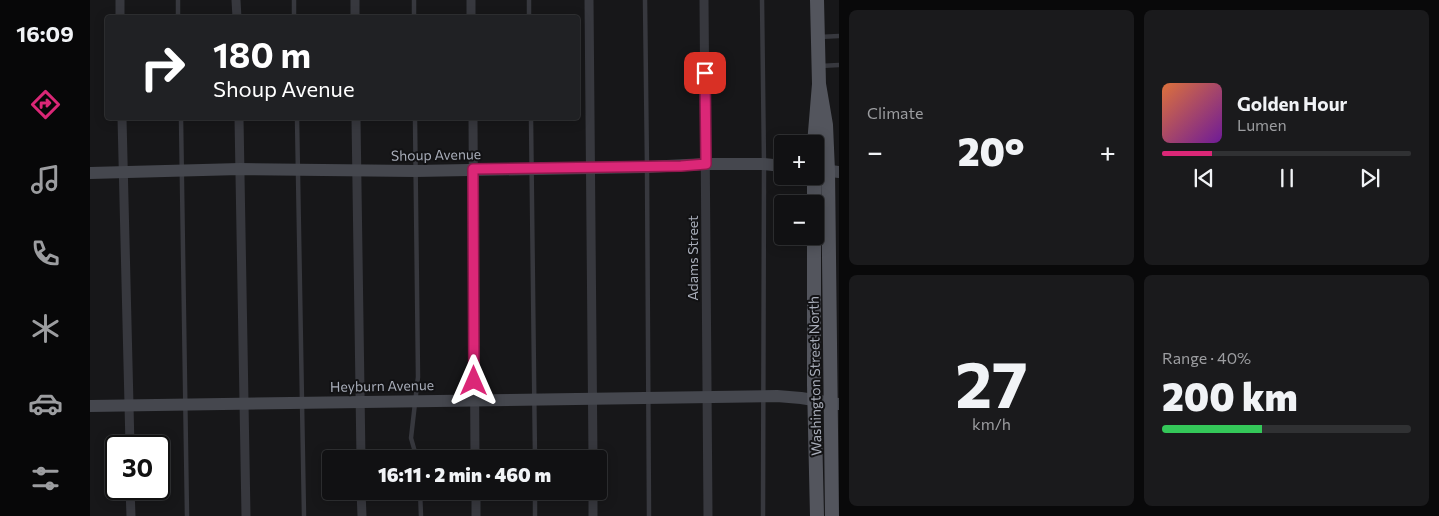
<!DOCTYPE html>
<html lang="en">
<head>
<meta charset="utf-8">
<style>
	:root { --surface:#111113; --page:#1a1a1c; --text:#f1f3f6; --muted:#9c9da0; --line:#303133; --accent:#db2777 }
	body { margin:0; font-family:Commissioner,sans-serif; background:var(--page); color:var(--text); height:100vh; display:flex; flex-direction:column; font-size:19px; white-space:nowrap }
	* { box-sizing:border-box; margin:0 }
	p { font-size:16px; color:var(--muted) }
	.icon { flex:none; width:28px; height:28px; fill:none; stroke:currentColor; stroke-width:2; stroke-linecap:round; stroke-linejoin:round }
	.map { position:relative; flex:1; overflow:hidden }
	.side { display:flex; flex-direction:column; gap:10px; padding:10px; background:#09090a; width:600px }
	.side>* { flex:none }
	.top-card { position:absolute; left:15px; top:15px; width:475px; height:105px; border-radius:5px; box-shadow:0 2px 12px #0003,0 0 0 1px var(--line); background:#202124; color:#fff; overflow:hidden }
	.fabs { position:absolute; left:684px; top:135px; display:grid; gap:10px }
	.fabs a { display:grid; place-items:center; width:50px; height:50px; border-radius:5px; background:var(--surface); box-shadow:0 2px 12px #0003,0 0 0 1px var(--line); font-size:25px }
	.speed { position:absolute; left:15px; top:435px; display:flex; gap:10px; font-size:25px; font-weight:700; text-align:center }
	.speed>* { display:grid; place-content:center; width:65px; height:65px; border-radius:50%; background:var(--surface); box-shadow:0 2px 12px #0003,0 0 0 1px var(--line); line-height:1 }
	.speed .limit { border:2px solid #111; border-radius:8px; background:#fff; color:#111 }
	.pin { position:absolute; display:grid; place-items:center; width:42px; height:42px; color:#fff; margin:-21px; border-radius:10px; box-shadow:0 2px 8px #0006 }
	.me { position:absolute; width:55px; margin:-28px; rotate:0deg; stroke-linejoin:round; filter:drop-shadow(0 0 4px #0008) }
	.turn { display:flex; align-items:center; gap:18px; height:105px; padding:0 25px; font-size:22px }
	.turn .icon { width:65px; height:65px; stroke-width:2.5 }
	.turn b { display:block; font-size:35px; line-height:42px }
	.big { font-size:38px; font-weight:800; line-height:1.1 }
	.side .tile { flex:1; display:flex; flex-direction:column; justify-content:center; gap:8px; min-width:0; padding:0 18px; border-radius:8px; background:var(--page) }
	.side .dial { align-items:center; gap:0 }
	.dial b { font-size:65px; line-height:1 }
	.song { display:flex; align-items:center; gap:15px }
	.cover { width:60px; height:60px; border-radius:8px; background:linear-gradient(135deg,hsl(20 70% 55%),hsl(280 70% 35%)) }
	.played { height:5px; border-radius:2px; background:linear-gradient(90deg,var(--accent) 20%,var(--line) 20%) }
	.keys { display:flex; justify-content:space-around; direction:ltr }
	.heat { display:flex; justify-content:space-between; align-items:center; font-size:28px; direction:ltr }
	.charge { height:8px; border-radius:4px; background:linear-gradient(90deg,#34c759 40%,var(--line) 0) }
	.side .tiles { flex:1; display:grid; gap:10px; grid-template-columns:repeat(2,1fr) }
	.trip { position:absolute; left:232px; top:450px; width:285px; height:50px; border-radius:5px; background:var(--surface); box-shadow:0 2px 12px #0003,0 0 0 1px var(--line); font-weight:800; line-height:50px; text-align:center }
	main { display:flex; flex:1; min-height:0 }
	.menu { display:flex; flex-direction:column; width:90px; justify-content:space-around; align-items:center; background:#070708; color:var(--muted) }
	.menu .icon { width:35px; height:35px }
	.menu .on { color:var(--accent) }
	.menu b { font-size:22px; color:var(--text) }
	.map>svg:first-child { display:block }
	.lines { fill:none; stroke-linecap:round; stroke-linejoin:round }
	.lane { stroke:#37383e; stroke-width:4.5 }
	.street { stroke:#37383e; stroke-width:9 }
	.secondary { stroke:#45474e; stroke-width:12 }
	.primary { stroke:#53555d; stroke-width:14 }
	.route-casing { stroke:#8e194d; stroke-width:12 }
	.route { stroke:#db2777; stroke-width:9 }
	.labels { text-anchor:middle; stroke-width:4; stroke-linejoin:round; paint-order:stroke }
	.street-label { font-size:14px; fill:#a8adb9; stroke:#121214 }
</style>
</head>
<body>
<main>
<nav class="menu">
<b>16:09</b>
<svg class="icon on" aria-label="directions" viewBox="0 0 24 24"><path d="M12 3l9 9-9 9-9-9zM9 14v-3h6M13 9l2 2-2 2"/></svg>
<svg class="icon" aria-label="music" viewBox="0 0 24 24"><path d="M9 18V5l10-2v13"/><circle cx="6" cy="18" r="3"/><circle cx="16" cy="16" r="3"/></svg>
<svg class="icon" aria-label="phone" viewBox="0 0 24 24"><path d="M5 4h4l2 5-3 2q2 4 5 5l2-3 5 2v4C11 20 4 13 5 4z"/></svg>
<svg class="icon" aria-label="climate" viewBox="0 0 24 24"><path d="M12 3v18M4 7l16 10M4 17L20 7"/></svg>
<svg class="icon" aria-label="car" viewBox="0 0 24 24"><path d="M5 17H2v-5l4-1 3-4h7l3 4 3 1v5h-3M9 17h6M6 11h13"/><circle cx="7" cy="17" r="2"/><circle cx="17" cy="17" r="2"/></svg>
<svg class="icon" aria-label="filters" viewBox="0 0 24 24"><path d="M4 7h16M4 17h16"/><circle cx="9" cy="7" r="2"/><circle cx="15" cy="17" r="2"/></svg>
</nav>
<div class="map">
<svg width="749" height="516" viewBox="0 0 749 516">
	<rect width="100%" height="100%" fill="#171719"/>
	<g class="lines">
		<path class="lane" d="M88 0V18
			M204 0V18
			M324 0V18
			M439 0V18
			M555 0 557 167 559 516
			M672 0 674 164 673 516
			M729 37 749 36
			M730 66 749 65
			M91 118 97 516
			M207 118 214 516
			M325 118 328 377 321 438 327 459
			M441 118 445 459
			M330 491 331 516
			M445 491V516"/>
		<path class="street" d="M30 0V18
			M146 0 147 18
			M265 0V18
			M381 0V18
			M499 0 503 459
			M614 0 618 516
			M32 118 40 446
			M149 118 156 516
			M266 118 271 459
			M383 118 385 459
			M40 489 41 516
			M271 491 272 516
			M386 491V516
			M503 491V516"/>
		<path class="secondary" d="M725 169 749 172
			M0 173 150 169 325 171 557 167 616 164H674L692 166
			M0 406 687 396 711 398 749 404"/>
		<path class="primary" d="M729 84 736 125 738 171 742 516
			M724 144 729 84 727 0
			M724 176V204
			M724 236V385L727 516"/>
	</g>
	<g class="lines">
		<defs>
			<path id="route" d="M384 381 383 169 591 166 616 164 615 73"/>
		</defs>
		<use href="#route" class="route-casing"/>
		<use href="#route" class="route"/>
	</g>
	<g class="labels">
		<g class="street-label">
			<text transform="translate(346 155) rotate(-1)" y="5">Shoup Avenue</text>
			<text transform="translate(603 258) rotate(-90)" y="5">Adams Street</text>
			<text transform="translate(725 376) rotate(-91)" y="5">Washington Street North</text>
			<text transform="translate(292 386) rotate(-1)" y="5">Heyburn Avenue</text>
		</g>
	</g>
</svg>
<div class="fabs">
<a>+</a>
<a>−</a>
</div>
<div class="speed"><div class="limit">30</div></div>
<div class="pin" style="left:615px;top:73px;background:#d93025"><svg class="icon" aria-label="arrive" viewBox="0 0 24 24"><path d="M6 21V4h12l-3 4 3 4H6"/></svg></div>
<svg class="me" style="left:384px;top:381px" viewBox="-20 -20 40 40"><path d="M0-17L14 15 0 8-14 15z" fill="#db2777" stroke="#fff" stroke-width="4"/></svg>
<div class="trip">16:11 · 2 min · 460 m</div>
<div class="top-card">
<div class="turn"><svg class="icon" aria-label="right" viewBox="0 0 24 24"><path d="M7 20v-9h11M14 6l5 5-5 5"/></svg><div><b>180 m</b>Shoup Avenue</div></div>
</div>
</div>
<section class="side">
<div class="tiles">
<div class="tile"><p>Climate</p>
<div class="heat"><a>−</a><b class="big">20°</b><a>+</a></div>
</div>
<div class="tile">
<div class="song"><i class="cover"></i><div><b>Golden Hour</b><p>Lumen</p></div></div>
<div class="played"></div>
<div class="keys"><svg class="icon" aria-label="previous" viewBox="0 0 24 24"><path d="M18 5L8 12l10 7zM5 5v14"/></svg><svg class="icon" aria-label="pause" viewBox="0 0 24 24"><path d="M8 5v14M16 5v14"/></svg><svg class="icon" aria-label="next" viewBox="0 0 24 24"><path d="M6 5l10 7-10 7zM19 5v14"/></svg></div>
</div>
<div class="tile dial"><b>27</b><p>km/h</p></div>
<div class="tile"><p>Range · 40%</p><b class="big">200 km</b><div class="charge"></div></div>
</div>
</section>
</main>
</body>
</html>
